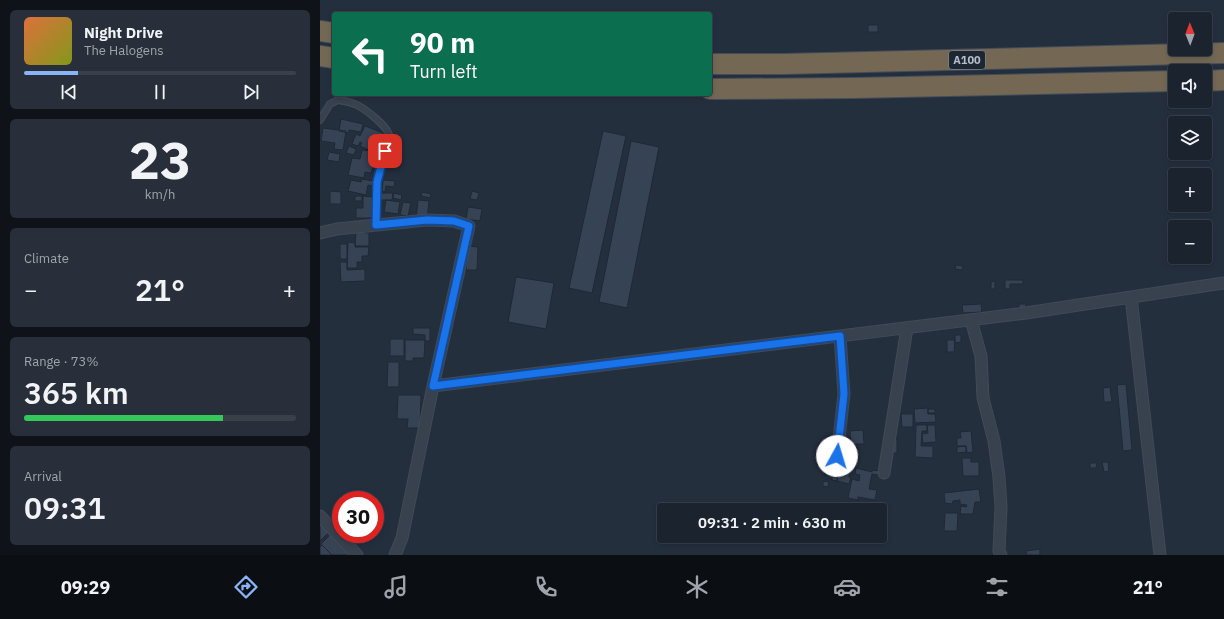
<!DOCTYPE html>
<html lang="en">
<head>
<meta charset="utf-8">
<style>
	:root { --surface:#1b232e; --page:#282f3a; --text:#f1f3f6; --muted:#a0a4aa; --line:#39404a; --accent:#8ab4f8 }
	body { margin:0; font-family:"IBM Plex Sans",sans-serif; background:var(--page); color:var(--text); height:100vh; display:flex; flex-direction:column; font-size:15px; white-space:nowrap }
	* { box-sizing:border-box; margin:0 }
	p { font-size:13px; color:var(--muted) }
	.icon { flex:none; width:22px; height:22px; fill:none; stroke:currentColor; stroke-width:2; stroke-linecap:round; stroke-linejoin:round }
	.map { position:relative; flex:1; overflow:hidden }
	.details { display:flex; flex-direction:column; gap:10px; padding:10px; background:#0f1319; width:320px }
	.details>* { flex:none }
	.banner { position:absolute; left:12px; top:12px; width:380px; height:84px; border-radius:4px; box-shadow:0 2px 6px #0003,0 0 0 1px var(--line); background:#0b6e4f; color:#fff; overflow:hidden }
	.needle { width:26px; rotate:359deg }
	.tools { position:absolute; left:848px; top:12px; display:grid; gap:8px }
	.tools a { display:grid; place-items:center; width:44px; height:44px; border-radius:4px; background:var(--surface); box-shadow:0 2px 6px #0003,0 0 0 1px var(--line); font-size:20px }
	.speed { position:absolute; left:12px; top:491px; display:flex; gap:8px; font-size:20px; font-weight:700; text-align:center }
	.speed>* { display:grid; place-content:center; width:52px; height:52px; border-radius:50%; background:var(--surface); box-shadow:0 2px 6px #0003,0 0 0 1px var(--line); line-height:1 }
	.speed .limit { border:6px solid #d22; background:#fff; color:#111 }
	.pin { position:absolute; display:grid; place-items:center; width:34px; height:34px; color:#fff; margin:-17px; border-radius:8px; box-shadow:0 2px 6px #0006 }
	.me { position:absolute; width:44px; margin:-22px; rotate:6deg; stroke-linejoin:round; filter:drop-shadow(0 0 3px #0008) }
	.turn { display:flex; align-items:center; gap:14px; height:84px; padding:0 12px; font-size:18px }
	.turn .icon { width:52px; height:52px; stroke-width:2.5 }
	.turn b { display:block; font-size:28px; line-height:34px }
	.big { font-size:30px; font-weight:600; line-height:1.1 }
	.details .tile { flex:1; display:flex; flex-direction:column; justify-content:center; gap:6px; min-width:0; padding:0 14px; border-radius:6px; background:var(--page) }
	.details .dial { align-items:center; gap:0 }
	.dial b { font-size:52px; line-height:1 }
	.song { display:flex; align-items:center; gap:12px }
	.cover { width:48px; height:48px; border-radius:6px; background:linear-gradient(135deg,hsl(20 70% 55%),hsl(70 70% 35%)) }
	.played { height:4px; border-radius:2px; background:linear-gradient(90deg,var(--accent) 20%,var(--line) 20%) }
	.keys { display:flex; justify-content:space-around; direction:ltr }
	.heat { display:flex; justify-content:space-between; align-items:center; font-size:22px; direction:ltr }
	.charge { height:6px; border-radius:3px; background:linear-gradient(90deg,#34c759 73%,var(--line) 0) }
	.trip { position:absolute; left:337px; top:503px; width:230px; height:40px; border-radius:4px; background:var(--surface); box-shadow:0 2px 6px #0003,0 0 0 1px var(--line); font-weight:600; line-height:40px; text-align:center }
	.tab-bar { display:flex; height:64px; justify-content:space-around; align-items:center; background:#0b0e12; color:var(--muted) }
	.tab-bar .icon { width:28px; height:28px }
	.tab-bar .active { color:var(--accent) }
	.tab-bar b { font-size:18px; color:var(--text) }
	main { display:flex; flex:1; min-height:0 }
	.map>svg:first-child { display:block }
	.building { fill:#364354; stroke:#1f2835 }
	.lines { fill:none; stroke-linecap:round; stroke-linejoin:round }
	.lane-casing { stroke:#414a57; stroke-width:8 }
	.street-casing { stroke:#414a57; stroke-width:13 }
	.highway-casing { stroke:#434c59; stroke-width:22 }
	.lane { stroke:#38414e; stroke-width:5.5 }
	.street { stroke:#38414e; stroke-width:11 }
	.highway { stroke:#746855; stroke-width:20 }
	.route-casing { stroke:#114b97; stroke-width:10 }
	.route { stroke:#1a73e8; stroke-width:7 }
	.labels { text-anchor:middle; stroke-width:4; stroke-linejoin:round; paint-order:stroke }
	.shield { fill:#1d2633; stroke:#878f9c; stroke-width:1 }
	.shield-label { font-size:11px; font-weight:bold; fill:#b4bcc9 }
</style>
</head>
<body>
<main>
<section class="details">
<div class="tile">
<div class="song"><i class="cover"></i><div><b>Night Drive</b><p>The Halogens</p></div></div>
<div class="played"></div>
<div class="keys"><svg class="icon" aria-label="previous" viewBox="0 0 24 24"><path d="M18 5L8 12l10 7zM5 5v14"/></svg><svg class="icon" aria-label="pause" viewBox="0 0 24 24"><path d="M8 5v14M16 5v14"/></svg><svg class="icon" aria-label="next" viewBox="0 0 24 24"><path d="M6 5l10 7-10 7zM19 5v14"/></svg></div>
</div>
<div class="tile dial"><b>23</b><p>km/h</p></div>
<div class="tile"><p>Climate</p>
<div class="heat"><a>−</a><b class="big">21°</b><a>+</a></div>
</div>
<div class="tile"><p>Range · 73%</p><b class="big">365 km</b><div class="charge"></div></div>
<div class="tile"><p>Arrival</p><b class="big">09:31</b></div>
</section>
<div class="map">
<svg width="904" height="555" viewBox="0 0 904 555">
	<rect width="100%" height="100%" fill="#242f3e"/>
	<path class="building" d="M548 25H558V32H548Z
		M21 119 43 124 41 132 29 130V133L19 131Z
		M45 126 66 134 62 144 53 141 49 150 40 146 42 143 40 142 38 146 32 144 36 134 40 136Z
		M3 128 26 131 23 150 14 149 15 143 1 141Z
		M283 131 306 136 272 293 249 288Z
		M311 141 339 147 307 308 279 302Z
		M52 144 63 146 58 168 53 167 51 173 45 172 44 178 28 175 32 158 40 159 42 150 50 151Z
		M29 146 36 149 34 155 26 153Z
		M9 152 20 154 19 162 7 160Z
		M42 179 53 181 52 186 48 185 46 195 28 191 31 180 41 182Z
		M63 180 75 181 74 187 66 186 65 192 62 191Z
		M10 191 21 192V204H10Z
		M152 191 159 193 157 200 150 199Z
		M102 192 111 194 110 198 101 196Z
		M60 193H73L72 200H60Z
		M74 193 82 195 81 200 73 198Z
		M35 196H42V201H35Z
		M43 196 53 197 52 218H36V208H43Z
		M66 200 80 202 78 214 64 212Z
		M98 200 109 201 107 221 96 220Z
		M83 202 91 203 88 216 80 215Z
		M148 207 162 209 160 221 146 219Z
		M36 232 49 233V246H35Z
		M28 242 35 243V247H49L48 256H42V262H37V268H27Z
		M20 244H27V259H20Z
		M148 246 158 247 157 270H146Z
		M20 262H27V270L45 269V281L21 282Z
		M636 265 643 266 642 270 635 269Z
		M196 277 234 283 226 329 188 322Z
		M685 280H703V284H690V289H685Z
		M675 281V289H671V282Z
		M661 304 662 312 643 313 642 305Z
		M699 304H706V313H699Z
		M93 328H110V341H105V335L93 334Z
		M635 335H641V342L635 343Z
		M70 339H84V356H70Z
		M85 340H105L104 358H93V361H85Z
		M627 340H635L634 352H627Z
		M68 362H79V387H67Z
		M806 384 812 450 803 451 797 385Z
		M790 387 792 402H784L783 388Z
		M78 395H101L100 428H87L88 419H77Z
		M608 408V414H615L616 422 595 423 594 409Z
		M608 409H615V413H608Z
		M581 414H593V427H582Z
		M596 425H607V431H602L601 446H613V458L595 457Z
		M607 425H615L616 442 603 443 602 434 608 433Z
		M543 430 544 444H531L530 431Z
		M651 431 653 452 647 453 646 446H637V438H641L640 432Z
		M569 439H577V453H569Z
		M646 446V452L637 453V447Z
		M525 449 531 450 528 464 521 462Z
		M642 458H651V462H659V476H643Z
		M507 461 519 462 517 481 512 480V476L505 475Z
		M782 462H788L789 471 784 472Z
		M770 463H777L776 468H770Z
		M521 464 531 466 529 477H531L529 484 517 481Z
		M536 468 552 472V470L559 471 558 475 552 474 549 489 557 490 555 500 538 497V500L528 498 532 479 539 481 540 475 535 474Z
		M503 481 509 482 508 487 503 486Z
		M659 489 661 502H655L653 514H640L641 506 646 507 647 505 640 504V500L633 501 632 504 625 503 624 493Z
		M625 513H638L637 531H624Z
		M0 516 12 529 0 541Z
		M13 532 32 552 29 555H12L1 544Z
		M2 545 12 555H0V547Z
		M720 549V555H707L706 551Z"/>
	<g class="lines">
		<defs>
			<path id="lane" d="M0 120 10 104 18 100C24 101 31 102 37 105 45 109 69 127 69 136L57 182 56 225"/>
			<path id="street" d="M0 233 17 229 107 220 134 221 149 226 113 386 706 313 904 283
				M811 297 840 555
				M651 320 661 356 663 398 674 441 679 477 681 507 679 551 681 555
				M517 456 524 394 520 336
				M564 473 587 328
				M0 516 37 555
				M75 555 82 538 113 386"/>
			<path id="highway" d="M0 31 14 33
				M0 56 14 58
				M390 64H464L904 53
				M885 81 904 80
				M390 89 534 88 855 81"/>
		</defs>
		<use href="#lane" class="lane-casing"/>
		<use href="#street" class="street-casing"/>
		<use href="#highway" class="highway-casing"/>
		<use href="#lane" class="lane"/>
		<use href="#street" class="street"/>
		<use href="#highway" class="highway"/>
	</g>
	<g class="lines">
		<defs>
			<path id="route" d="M65 151 57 182 56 225 107 220 134 221 149 226 113 386 520 336 524 394 517 456"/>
		</defs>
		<use href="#route" class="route-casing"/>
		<use href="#route" class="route"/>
	</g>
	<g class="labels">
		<rect class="shield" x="629" y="51" width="36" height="18" rx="3"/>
		<g class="shield-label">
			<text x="647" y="64">A100</text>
		</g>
	</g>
</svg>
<div class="tools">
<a><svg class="needle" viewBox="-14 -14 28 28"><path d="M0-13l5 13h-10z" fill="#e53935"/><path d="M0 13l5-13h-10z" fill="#a0a4aa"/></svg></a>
<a><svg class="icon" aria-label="sound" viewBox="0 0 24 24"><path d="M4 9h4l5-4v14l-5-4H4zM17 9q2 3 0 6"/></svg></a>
<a><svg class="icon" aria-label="layers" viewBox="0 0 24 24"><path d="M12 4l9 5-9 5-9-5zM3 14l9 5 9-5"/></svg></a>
<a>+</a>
<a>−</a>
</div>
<div class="speed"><div class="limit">30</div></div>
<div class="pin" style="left:65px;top:151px;background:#d93025"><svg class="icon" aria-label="arrive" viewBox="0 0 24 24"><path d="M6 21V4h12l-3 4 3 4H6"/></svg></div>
<svg class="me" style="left:517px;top:456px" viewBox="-20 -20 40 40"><circle r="19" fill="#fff"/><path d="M0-13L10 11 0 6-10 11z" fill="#1a73e8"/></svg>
<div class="trip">09:31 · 2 min · 630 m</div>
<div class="banner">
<div class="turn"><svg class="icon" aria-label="left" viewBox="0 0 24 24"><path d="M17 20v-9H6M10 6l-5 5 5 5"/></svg><div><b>90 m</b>Turn left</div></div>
</div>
</div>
</main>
<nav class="tab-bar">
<b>09:29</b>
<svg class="icon active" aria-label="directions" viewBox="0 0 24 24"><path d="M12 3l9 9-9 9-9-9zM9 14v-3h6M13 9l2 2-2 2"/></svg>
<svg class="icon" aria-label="music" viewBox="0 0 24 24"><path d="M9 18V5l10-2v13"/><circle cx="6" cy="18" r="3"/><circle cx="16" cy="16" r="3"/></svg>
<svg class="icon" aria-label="phone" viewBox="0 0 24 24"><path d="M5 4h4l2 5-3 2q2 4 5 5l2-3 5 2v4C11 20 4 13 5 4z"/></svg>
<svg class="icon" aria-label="climate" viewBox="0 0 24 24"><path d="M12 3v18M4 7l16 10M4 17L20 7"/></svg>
<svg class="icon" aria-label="car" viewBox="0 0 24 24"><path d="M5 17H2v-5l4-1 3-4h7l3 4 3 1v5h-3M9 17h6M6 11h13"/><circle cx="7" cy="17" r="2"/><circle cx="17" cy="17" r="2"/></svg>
<svg class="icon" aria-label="filters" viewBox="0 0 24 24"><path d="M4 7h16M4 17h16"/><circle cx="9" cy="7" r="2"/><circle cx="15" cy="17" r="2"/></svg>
<b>21°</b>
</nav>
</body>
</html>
